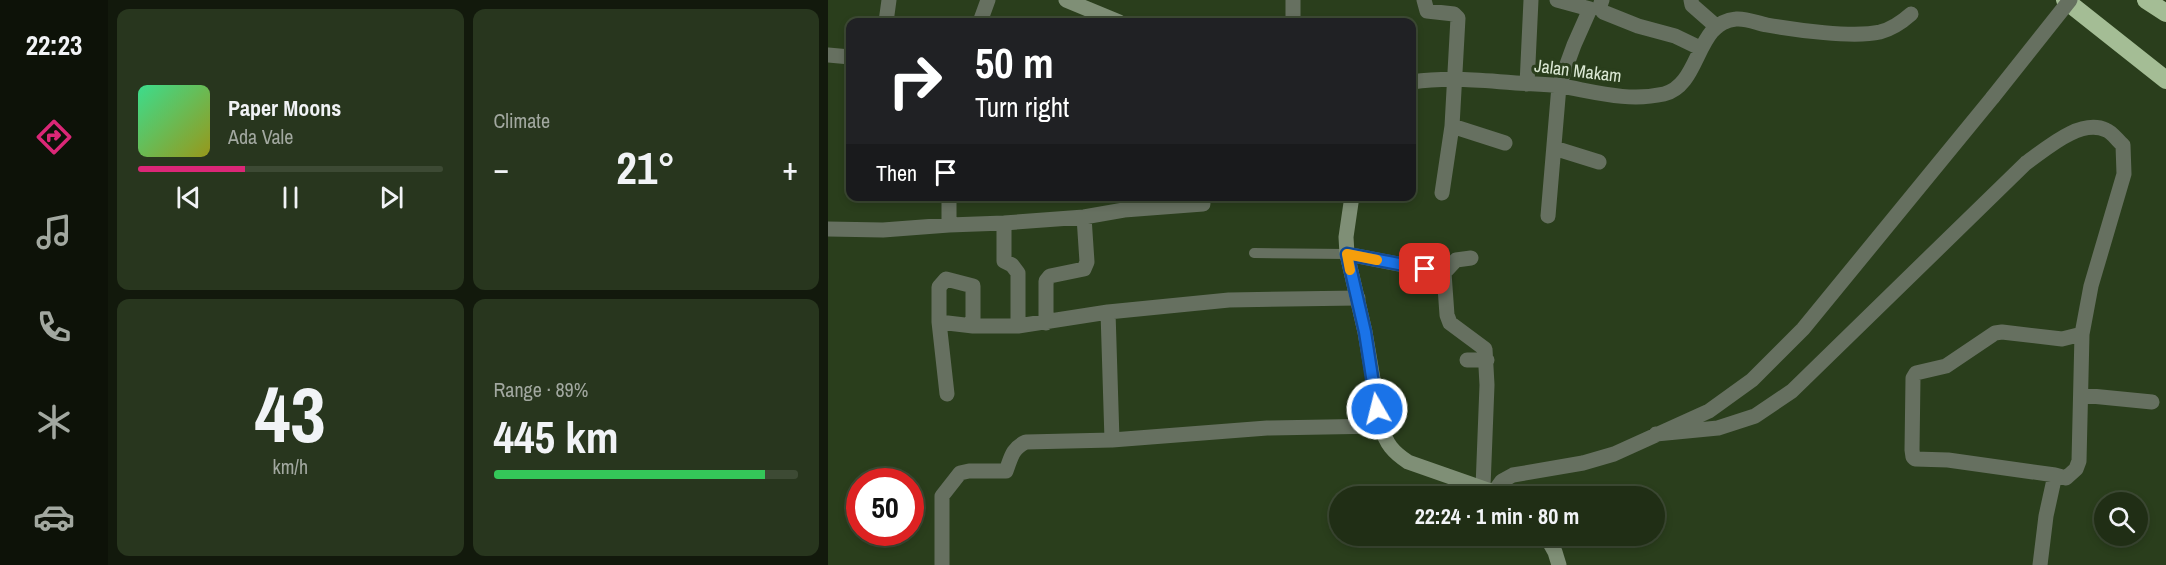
<!DOCTYPE html>
<html lang="en">
<head>
<meta charset="utf-8">
<style>
	:root { --surface:#202e15; --page:#28361e; --text:#f1f3f6; --muted:#a2a8a0; --line:#3d4a34; --accent:#db2777 }
	body { margin:0; font-family:"Archivo Narrow",sans-serif; background:var(--page); color:var(--text); height:100vh; display:flex; flex-direction:column; font-size:22px; white-space:nowrap }
	* { box-sizing:border-box; margin:0 }
	p { font-size:20px; color:var(--muted) }
	.icon { flex:none; width:33px; height:33px; fill:none; stroke:currentColor; stroke-width:2; stroke-linecap:round; stroke-linejoin:round }
	.map { position:relative; flex:1; overflow:hidden }
	.sheet { display:flex; flex-direction:column; gap:9px; padding:9px; background:#12190c; width:720px }
	.sheet>* { flex:none }
	.top-card { position:absolute; left:18px; top:18px; width:570px; height:183px; border-radius:12px; box-shadow:0 3px 9px #0003,0 0 0 2px var(--line); background:#202124; color:#fff; overflow:hidden }
	.controls { position:absolute; left:1266px; top:492px; display:grid; gap:12px }
	.controls a { display:grid; place-items:center; width:54px; height:54px; border-radius:50%; background:var(--surface); box-shadow:0 3px 9px #0003,0 0 0 2px var(--line); font-size:30px }
	.speed { position:absolute; left:18px; top:468px; display:flex; gap:12px; font-size:30px; font-weight:700; text-align:center }
	.speed>* { display:grid; place-content:center; width:78px; height:78px; border-radius:50%; background:var(--surface); box-shadow:0 3px 9px #0003,0 0 0 2px var(--line); line-height:1 }
	.speed .limit { border:9px solid #d22; background:#fff; color:#111 }
	.pin { position:absolute; display:grid; place-items:center; width:51px; height:51px; color:#fff; margin:-26px; border-radius:12px; box-shadow:0 3px 9px #0006 }
	.me { position:absolute; width:66px; margin:-33px; rotate:352deg; stroke-linejoin:round; filter:drop-shadow(0 0 4px #0008) }
	.turn { display:flex; align-items:center; gap:21px; height:126px; padding:0 30px; font-size:27px }
	.turn .icon { width:78px; height:78px; stroke-width:2.5 }
	.turn b { display:block; font-size:42px; line-height:51px }
	.then { display:flex; align-items:center; height:57px; padding:0 30px; background:#0003; gap:12px; font-size:22px }
	.big { font-size:45px; font-weight:700; line-height:1.1 }
	.sheet .tile { flex:1; display:flex; flex-direction:column; justify-content:center; gap:9px; min-width:0; padding:0 21px; border-radius:12px; background:var(--page) }
	.sheet .dial { align-items:center; gap:0 }
	.dial b { font-size:78px; line-height:1 }
	.song { display:flex; align-items:center; gap:18px }
	.cover { width:72px; height:72px; border-radius:9px; background:linear-gradient(135deg,hsl(150 70% 55%),hsl(60 70% 35%)) }
	.played { height:6px; border-radius:3px; background:linear-gradient(90deg,var(--accent) 35%,var(--line) 35%) }
	.keys { display:flex; justify-content:space-around; direction:ltr }
	.heat { display:flex; justify-content:space-between; align-items:center; font-size:33px; direction:ltr }
	.charge { height:9px; border-radius:4px; background:linear-gradient(90deg,#34c759 89%,var(--line) 0) }
	.sheet .tiles { flex:1; display:grid; gap:9px; grid-template-columns:repeat(2,1fr) }
	.trip { position:absolute; left:501px; top:486px; width:336px; height:60px; border-radius:30px; background:var(--surface); box-shadow:0 3px 9px #0003,0 0 0 2px var(--line); font-weight:700; line-height:60px; text-align:center }
	main { display:flex; flex:1; min-height:0 }
	.menu { display:flex; flex-direction:column; width:108px; justify-content:space-around; align-items:center; background:#0d1208; color:var(--muted) }
	.menu .icon { width:42px; height:42px }
	.menu .current { color:var(--accent) }
	.menu b { font-size:27px; color:var(--text) }
	.map>svg:first-child { display:block }
	.lines { fill:none; stroke-linecap:round; stroke-linejoin:round }
	.lane { stroke:#667060; stroke-width:10 }
	.street { stroke:#667060; stroke-width:15 }
	.secondary { stroke:#7f8f76; stroke-width:15 }
	.highway { stroke:#a4bd95; stroke-width:18 }
	.street-bridge { stroke:#667060; stroke-width:15 }
	.route-casing { stroke:#114b97; stroke-width:15 }
	.route { stroke:#1a73e8; stroke-width:10 }
	.slow { stroke:#f59e0b; stroke-width:10 }
	.labels { text-anchor:middle; stroke-width:6; stroke-linejoin:round; paint-order:stroke }
	.street-label { font-size:18px; fill:#dbe8d4; stroke:#2a3e1c }
</style>
</head>
<body>
<main>
<nav class="menu">
<b>22:23</b>
<svg class="icon current" aria-label="directions" viewBox="0 0 24 24"><path d="M12 3l9 9-9 9-9-9zM9 14v-3h6M13 9l2 2-2 2"/></svg>
<svg class="icon" aria-label="music" viewBox="0 0 24 24"><path d="M9 18V5l10-2v13"/><circle cx="6" cy="18" r="3"/><circle cx="16" cy="16" r="3"/></svg>
<svg class="icon" aria-label="phone" viewBox="0 0 24 24"><path d="M5 4h4l2 5-3 2q2 4 5 5l2-3 5 2v4C11 20 4 13 5 4z"/></svg>
<svg class="icon" aria-label="climate" viewBox="0 0 24 24"><path d="M12 3v18M4 7l16 10M4 17L20 7"/></svg>
<svg class="icon" aria-label="car" viewBox="0 0 24 24"><path d="M5 17H2v-5l4-1 3-4h7l3 4 3 1v5h-3M9 17h6M6 11h13"/><circle cx="7" cy="17" r="2"/><circle cx="17" cy="17" r="2"/></svg>
</nav>
<section class="sheet">
<div class="tiles">
<div class="tile">
<div class="song"><i class="cover"></i><div><b>Paper Moons</b><p>Ada Vale</p></div></div>
<div class="played"></div>
<div class="keys"><svg class="icon" aria-label="previous" viewBox="0 0 24 24"><path d="M18 5L8 12l10 7zM5 5v14"/></svg><svg class="icon" aria-label="pause" viewBox="0 0 24 24"><path d="M8 5v14M16 5v14"/></svg><svg class="icon" aria-label="next" viewBox="0 0 24 24"><path d="M6 5l10 7-10 7zM19 5v14"/></svg></div>
</div>
<div class="tile"><p>Climate</p>
<div class="heat"><a>−</a><b class="big">21°</b><a>+</a></div>
</div>
<div class="tile dial"><b>43</b><p>km/h</p></div>
<div class="tile"><p>Range · 89%</p><b class="big">445 km</b><div class="charge"></div></div>
</div>
</section>
<div class="map">
<svg width="1338" height="565" viewBox="0 0 1338 565">
	<rect width="100%" height="100%" fill="#2a3e1c"/>
	<g class="lines">
		<path class="lane" d="M426 253 519 254"/>
		<path class="street" d="M465 0V22
			M596 0 599 11 626 14 630 18 624 126 614 193
			M774 0 772 6 775 12 810 26 847 36 872 48
			M863 0 864 5 889 27
			M58 22 61 0
			M152 22 160 0
			M0 55 22 57
			M584 82C618 77 653 80 688 83 703 84 718 84 733 86 768 92 800 102 836 94 873 85 867 22 908 19 918 18 929 23 939 25 967 30 1025 38 1052 32 1064 29 1074 22 1083 14
			M699 84 703 0
			M624 126 677 143
			M726 148 771 162
			M720 216 731 86 746 45 762 9 729 0
			M176 223V261L184 265 190 273V326
			M121 225V196
			M0 229 55 230 121 225 176 223 256 217 296 210 375 204
			M519 254 616 273 628 260 643 258
			M616 273 619 315 622 323 657 349 659 385 655 487
			M280 312 284 440
			M111 322 119 394
			M218 323V281L222 276 256 269 259 262 256 217
			M145 326V286L118 279 111 287V322L145 326H190L280 312 401 300 530 298
			M639 360H659
			M1253 395 1324 402
			M828 434 890 428 927 416 964 391 1198 163C1218 149 1252 118 1278 130 1284 132 1290 141 1295 145L1296 174 1263 286 1254 334 1251 461 1248 469 1238 478 1227 475 1218 516 1212 565
			M1227 475 1120 460 1087 459 1085 457 1084 450 1085 378 1088 373 1118 366 1167 333 1174 332 1234 339 1254 334
			M666 492 674 481 685 475 755 463 786 454 881 411 924 380 975 329 1165 97
			M114 565V496L132 473 141 471H178C183 458 184 448 198 442L284 440 439 428 553 426"/>
		<path class="secondary" d="M238 0 291 22
			M524 196 518 237 519 254 537 332 553 426C558 444 565 452 580 462L677 496
			M718 536 727 552 731 565"/>
		<path class="highway" d="M1237 0 1338 80
			M1318 0 1338 13"/>
		<path class="street-bridge" d="M1165 97 1242 0"/>
	</g>
	<g class="lines">
		<defs>
			<path id="route" d="M549 409 537 332 519 254 597 269"/>
		</defs>
		<use href="#route" class="route-casing"/>
		<use href="#route" class="route"/>
		<path class="slow" d="M522 270 519 254 549 260"/>
	</g>
	<g class="labels">
		<g class="street-label">
			<text transform="translate(750 71) rotate(7)" y="6">Jalan Makam</text>
		</g>
	</g>
</svg>
<div class="controls">
<a><svg class="icon" aria-label="search" viewBox="0 0 24 24"><circle cx="10" cy="10" r="6"/><path d="M15 15l6 6"/></svg></a>
</div>
<div class="speed"><div class="limit">50</div></div>
<div class="pin" style="left:597px;top:269px;background:#d93025"><svg class="icon" aria-label="arrive" viewBox="0 0 24 24"><path d="M6 21V4h12l-3 4 3 4H6"/></svg></div>
<svg class="me" style="left:549px;top:409px" viewBox="-20 -20 40 40"><circle r="17" fill="#1a73e8" stroke="#fff" stroke-width="3"/><path d="M0-11L8 9 0 5-8 9z" fill="#fff"/></svg>
<div class="trip">22:24 · 1 min · 80 m</div>
<div class="top-card">
<div class="turn"><svg class="icon" aria-label="right" viewBox="0 0 24 24"><path d="M7 20v-9h11M14 6l5 5-5 5"/></svg><div><b>50 m</b>Turn right</div></div>
<div class="then">Then<svg class="icon" aria-label="arrive" viewBox="0 0 24 24"><path d="M6 21V4h12l-3 4 3 4H6"/></svg></div>
</div>
</div>
</main>
</body>
</html>
